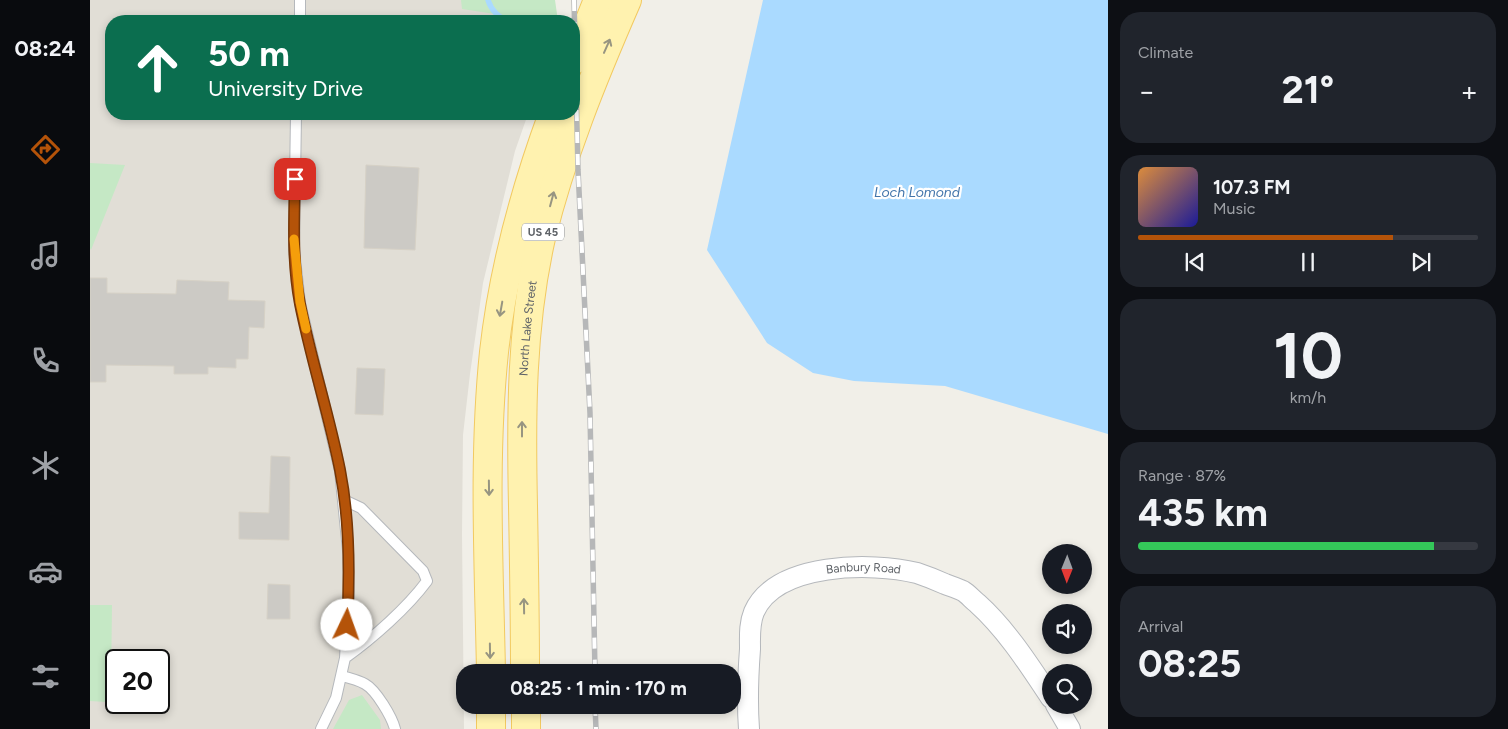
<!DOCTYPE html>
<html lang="en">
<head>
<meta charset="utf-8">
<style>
	:root { --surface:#171b24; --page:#20242c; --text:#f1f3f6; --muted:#9ea1a6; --line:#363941; --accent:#b45309 }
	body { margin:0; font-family:Figtree,sans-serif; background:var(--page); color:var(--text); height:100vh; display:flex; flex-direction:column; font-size:19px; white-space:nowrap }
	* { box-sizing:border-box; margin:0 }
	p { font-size:16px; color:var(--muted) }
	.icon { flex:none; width:28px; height:28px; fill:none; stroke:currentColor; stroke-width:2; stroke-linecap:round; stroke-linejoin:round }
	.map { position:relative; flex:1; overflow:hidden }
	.details { display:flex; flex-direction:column; gap:12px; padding:12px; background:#0d0f14; width:400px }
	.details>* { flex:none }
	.banner { position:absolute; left:15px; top:15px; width:475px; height:105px; border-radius:20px; box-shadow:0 2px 8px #0003; background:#0b6e4f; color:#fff; overflow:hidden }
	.needle { width:32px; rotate:181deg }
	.buttons { position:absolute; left:952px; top:544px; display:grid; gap:10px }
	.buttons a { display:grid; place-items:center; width:50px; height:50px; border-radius:50%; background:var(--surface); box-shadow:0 2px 8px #0003; font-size:25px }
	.speed { position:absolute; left:15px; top:649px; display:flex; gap:10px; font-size:25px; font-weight:700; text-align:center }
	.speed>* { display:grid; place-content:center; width:65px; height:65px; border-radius:50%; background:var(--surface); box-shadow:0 2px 8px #0003; line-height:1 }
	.speed .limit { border:2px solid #111; border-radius:8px; background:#fff; color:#111 }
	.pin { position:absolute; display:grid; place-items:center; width:42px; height:42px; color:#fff; margin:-21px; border-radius:10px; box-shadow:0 2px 8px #0006 }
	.me { position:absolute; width:55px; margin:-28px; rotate:3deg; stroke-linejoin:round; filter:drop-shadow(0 0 4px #0008) }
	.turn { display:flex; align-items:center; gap:18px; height:105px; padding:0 20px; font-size:22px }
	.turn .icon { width:65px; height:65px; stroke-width:2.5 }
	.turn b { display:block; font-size:35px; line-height:42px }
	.big { font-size:38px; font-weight:700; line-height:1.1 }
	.details .tile { flex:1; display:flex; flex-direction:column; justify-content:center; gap:8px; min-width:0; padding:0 18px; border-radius:20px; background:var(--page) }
	.details .dial { align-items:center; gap:0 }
	.dial b { font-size:65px; line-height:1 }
	.song { display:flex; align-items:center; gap:15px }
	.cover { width:60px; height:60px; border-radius:8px; background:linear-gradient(135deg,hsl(30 70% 55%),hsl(240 70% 35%)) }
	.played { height:5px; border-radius:2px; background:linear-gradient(90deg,var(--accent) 75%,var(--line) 75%) }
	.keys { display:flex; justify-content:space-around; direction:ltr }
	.heat { display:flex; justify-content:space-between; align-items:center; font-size:28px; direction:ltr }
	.charge { height:8px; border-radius:4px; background:linear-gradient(90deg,#34c759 87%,var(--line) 0) }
	.trip { position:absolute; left:366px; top:664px; width:285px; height:50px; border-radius:20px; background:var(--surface); box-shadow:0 2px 8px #0003; font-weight:700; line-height:50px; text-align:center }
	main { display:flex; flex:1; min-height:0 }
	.tabs { display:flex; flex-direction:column; width:90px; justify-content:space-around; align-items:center; background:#090b0e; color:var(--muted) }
	.tabs .icon { width:35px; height:35px }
	.tabs .active { color:var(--accent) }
	.tabs b { font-size:22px; color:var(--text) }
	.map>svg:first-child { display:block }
	.education { fill:#e1ded6; fill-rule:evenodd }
	.green { fill:#c5e8c5 }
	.water { fill:#aadaff }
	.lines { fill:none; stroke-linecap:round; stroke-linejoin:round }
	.stream { stroke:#aadaff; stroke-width:5.5 }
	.building { fill:#cccac5; stroke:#d6d1c6 }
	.lane-casing { stroke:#b5b8bc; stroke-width:12 }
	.street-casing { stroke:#b5b8bc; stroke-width:22 }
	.primary-casing { stroke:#f2c960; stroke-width:30 }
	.lane { stroke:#fff; stroke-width:10 }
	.street { stroke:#fff; stroke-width:20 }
	.primary { stroke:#fff2af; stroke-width:28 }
	.rail-casing { stroke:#b6b7b8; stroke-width:5.5 }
	.rail { stroke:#fff; stroke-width:4; stroke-dasharray:11; stroke-linecap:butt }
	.oneway { stroke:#979581 }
	.route-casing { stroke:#753606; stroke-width:12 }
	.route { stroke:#b45309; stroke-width:9 }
	.slow { stroke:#f59e0b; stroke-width:9 }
	.labels { text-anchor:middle; stroke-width:4.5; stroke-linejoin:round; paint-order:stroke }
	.shield { fill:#fff; stroke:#8f9295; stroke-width:1 }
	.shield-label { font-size:11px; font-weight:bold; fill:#5f6368 }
	.street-label { font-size:12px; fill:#5f6368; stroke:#fff }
	.water-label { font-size:14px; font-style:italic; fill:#4174aa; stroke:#fff }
</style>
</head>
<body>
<main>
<nav class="tabs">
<b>08:24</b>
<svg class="icon active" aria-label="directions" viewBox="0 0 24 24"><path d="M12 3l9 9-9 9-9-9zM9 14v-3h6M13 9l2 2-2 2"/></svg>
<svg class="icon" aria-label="music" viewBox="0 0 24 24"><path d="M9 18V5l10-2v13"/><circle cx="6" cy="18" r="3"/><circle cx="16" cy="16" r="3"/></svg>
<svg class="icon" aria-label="phone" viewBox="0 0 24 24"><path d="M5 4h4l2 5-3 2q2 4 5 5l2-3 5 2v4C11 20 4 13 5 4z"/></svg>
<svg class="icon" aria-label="climate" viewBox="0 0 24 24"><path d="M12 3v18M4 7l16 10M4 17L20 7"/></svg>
<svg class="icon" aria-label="car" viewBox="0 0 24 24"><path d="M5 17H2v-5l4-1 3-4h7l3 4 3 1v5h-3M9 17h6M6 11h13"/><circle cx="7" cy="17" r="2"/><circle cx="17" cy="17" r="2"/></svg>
<svg class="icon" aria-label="filters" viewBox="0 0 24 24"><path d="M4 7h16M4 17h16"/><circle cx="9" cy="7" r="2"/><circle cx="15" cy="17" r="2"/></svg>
</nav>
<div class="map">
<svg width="1018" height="729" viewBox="0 0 1018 729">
	<rect width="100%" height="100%" fill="#f1efe8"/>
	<path class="education" d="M0 0H448L450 21H21V114H438L425 151 393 283 380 374 373 435 372 534 374 729H0ZM26 660H69V702H26Z"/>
	<path class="green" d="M371 0H465L468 21H452L372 9Z
		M0 163 35 165 1 250 0 248Z
		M0 605H22L21 685 16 702 0 701Z
		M272 695 290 720 291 729H243L259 700Z"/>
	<path class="water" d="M673 0H1018V434L855 386 764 381 723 373 677 343 617 250Z"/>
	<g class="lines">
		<path class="stream" d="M398 0C401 10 409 18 418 21"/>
	</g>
	<path class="building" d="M276 165 329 168 325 250 274 248Z
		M0 278H17V293L86 294 87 280 139 282 138 300 175 301 174 328 159 327 158 359H146V368L118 367V374H84V366L16 365V382H0Z
		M267 368 295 369 293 415 265 414Z
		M181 456 200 457 199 540 149 539V512L179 513Z
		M178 584 200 585V619H177Z"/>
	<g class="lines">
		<defs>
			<path id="lane" d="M210 21V0
				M206 114 204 250 210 303 250 471 258 551 259 592 255 658 246 698 231 729
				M254 500 271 508 333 571 337 581C317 608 283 638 255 658
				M252 676C260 678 268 680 275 684 286 690 302 717 305 729"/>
			<g id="street">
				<path d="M966 705 980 729"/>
				<path id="s1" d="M659 729C657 702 658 676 660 649 660 637 659 624 664 612 686 562 782 562 827 573 836 576 846 580 855 584 860 586 867 588 873 591 878 594 882 599 887 603 917 630 939 665 961 698"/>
			</g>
			<g id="primary">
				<path d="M484 60 508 0"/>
				<path d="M401 672C399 566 393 458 404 352 413 271 435 190 463 114"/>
				<path id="s2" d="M435 672C435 617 434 561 433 506 431 416 431 326 451 238 471 156 503 78 537 0"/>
				<path d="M401 705V729"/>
				<path d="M436 705V729"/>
			</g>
		</defs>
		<use href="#lane" class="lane-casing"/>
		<use href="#street" class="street-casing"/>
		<use href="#primary" class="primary-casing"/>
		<use href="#lane" class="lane"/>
		<use href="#street" class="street"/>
		<use href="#primary" class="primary"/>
		<defs>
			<path id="rail" d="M484 0 488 170 500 413 505 672
				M505 705 506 729"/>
		</defs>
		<use href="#rail" class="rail-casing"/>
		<use href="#rail" class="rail"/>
	</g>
	<defs><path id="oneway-shaft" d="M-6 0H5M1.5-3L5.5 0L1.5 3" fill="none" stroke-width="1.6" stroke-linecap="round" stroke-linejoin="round" transform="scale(1.25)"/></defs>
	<g class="oneway">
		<use href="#oneway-shaft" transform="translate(517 46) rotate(-66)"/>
		<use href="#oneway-shaft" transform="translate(462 199) rotate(-75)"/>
		<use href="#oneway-shaft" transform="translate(411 309) rotate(100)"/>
		<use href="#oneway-shaft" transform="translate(432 429) rotate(-90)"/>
		<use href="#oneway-shaft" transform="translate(399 488) rotate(89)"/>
		<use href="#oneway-shaft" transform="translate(434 606) rotate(-91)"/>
		<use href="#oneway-shaft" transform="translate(400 651) rotate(89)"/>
	</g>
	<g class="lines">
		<defs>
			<path id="route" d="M205 179C204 220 202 262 210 304 221 360 239 414 250 470 260 521 260 574 257 625"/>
		</defs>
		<use href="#route" class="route-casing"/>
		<use href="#route" class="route"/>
		<path class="slow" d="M204 239 210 302 216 329"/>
	</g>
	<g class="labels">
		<rect class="shield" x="432" y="223.5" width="42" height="17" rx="4"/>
		<g class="shield-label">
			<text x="453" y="236">US 45</text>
		</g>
		<g class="street-label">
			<text dy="4" stroke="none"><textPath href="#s2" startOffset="344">North Lake Street</textPath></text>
			<text dy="4" stroke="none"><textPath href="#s1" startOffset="242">Banbury Road</textPath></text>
		</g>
		<g class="water-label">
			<text x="827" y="197">Loch Lomond</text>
		</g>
	</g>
</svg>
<div class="buttons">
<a><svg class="needle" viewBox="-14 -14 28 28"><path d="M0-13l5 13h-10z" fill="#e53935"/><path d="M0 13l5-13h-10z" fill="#9ea1a6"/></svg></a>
<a><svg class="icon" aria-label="sound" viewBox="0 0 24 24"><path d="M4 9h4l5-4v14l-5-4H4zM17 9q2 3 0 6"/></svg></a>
<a><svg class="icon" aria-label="search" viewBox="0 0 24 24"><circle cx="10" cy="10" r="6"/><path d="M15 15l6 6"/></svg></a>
</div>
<div class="speed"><div class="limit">20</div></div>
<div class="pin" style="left:205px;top:179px;background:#d93025"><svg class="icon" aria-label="arrive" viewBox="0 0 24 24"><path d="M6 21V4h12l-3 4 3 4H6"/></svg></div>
<svg class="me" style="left:257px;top:625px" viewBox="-20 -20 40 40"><circle r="19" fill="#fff"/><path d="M0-13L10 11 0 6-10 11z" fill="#b45309"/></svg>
<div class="trip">08:25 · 1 min · 170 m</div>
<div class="banner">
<div class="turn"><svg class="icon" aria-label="ahead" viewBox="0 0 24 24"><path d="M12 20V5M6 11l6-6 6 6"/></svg><div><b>50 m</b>University Drive</div></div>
</div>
</div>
<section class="details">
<div class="tile"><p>Climate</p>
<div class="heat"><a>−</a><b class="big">21°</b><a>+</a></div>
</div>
<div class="tile">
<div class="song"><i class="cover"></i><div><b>107.3 FM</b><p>Music</p></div></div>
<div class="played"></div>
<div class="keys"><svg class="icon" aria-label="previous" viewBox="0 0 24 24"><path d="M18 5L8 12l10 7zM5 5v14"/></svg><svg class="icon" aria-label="pause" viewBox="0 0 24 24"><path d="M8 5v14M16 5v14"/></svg><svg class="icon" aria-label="next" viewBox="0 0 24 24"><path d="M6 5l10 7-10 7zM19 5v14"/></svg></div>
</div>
<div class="tile dial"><b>10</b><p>km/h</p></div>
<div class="tile"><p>Range · 87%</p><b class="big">435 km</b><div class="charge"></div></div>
<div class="tile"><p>Arrival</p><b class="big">08:25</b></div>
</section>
</main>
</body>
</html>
